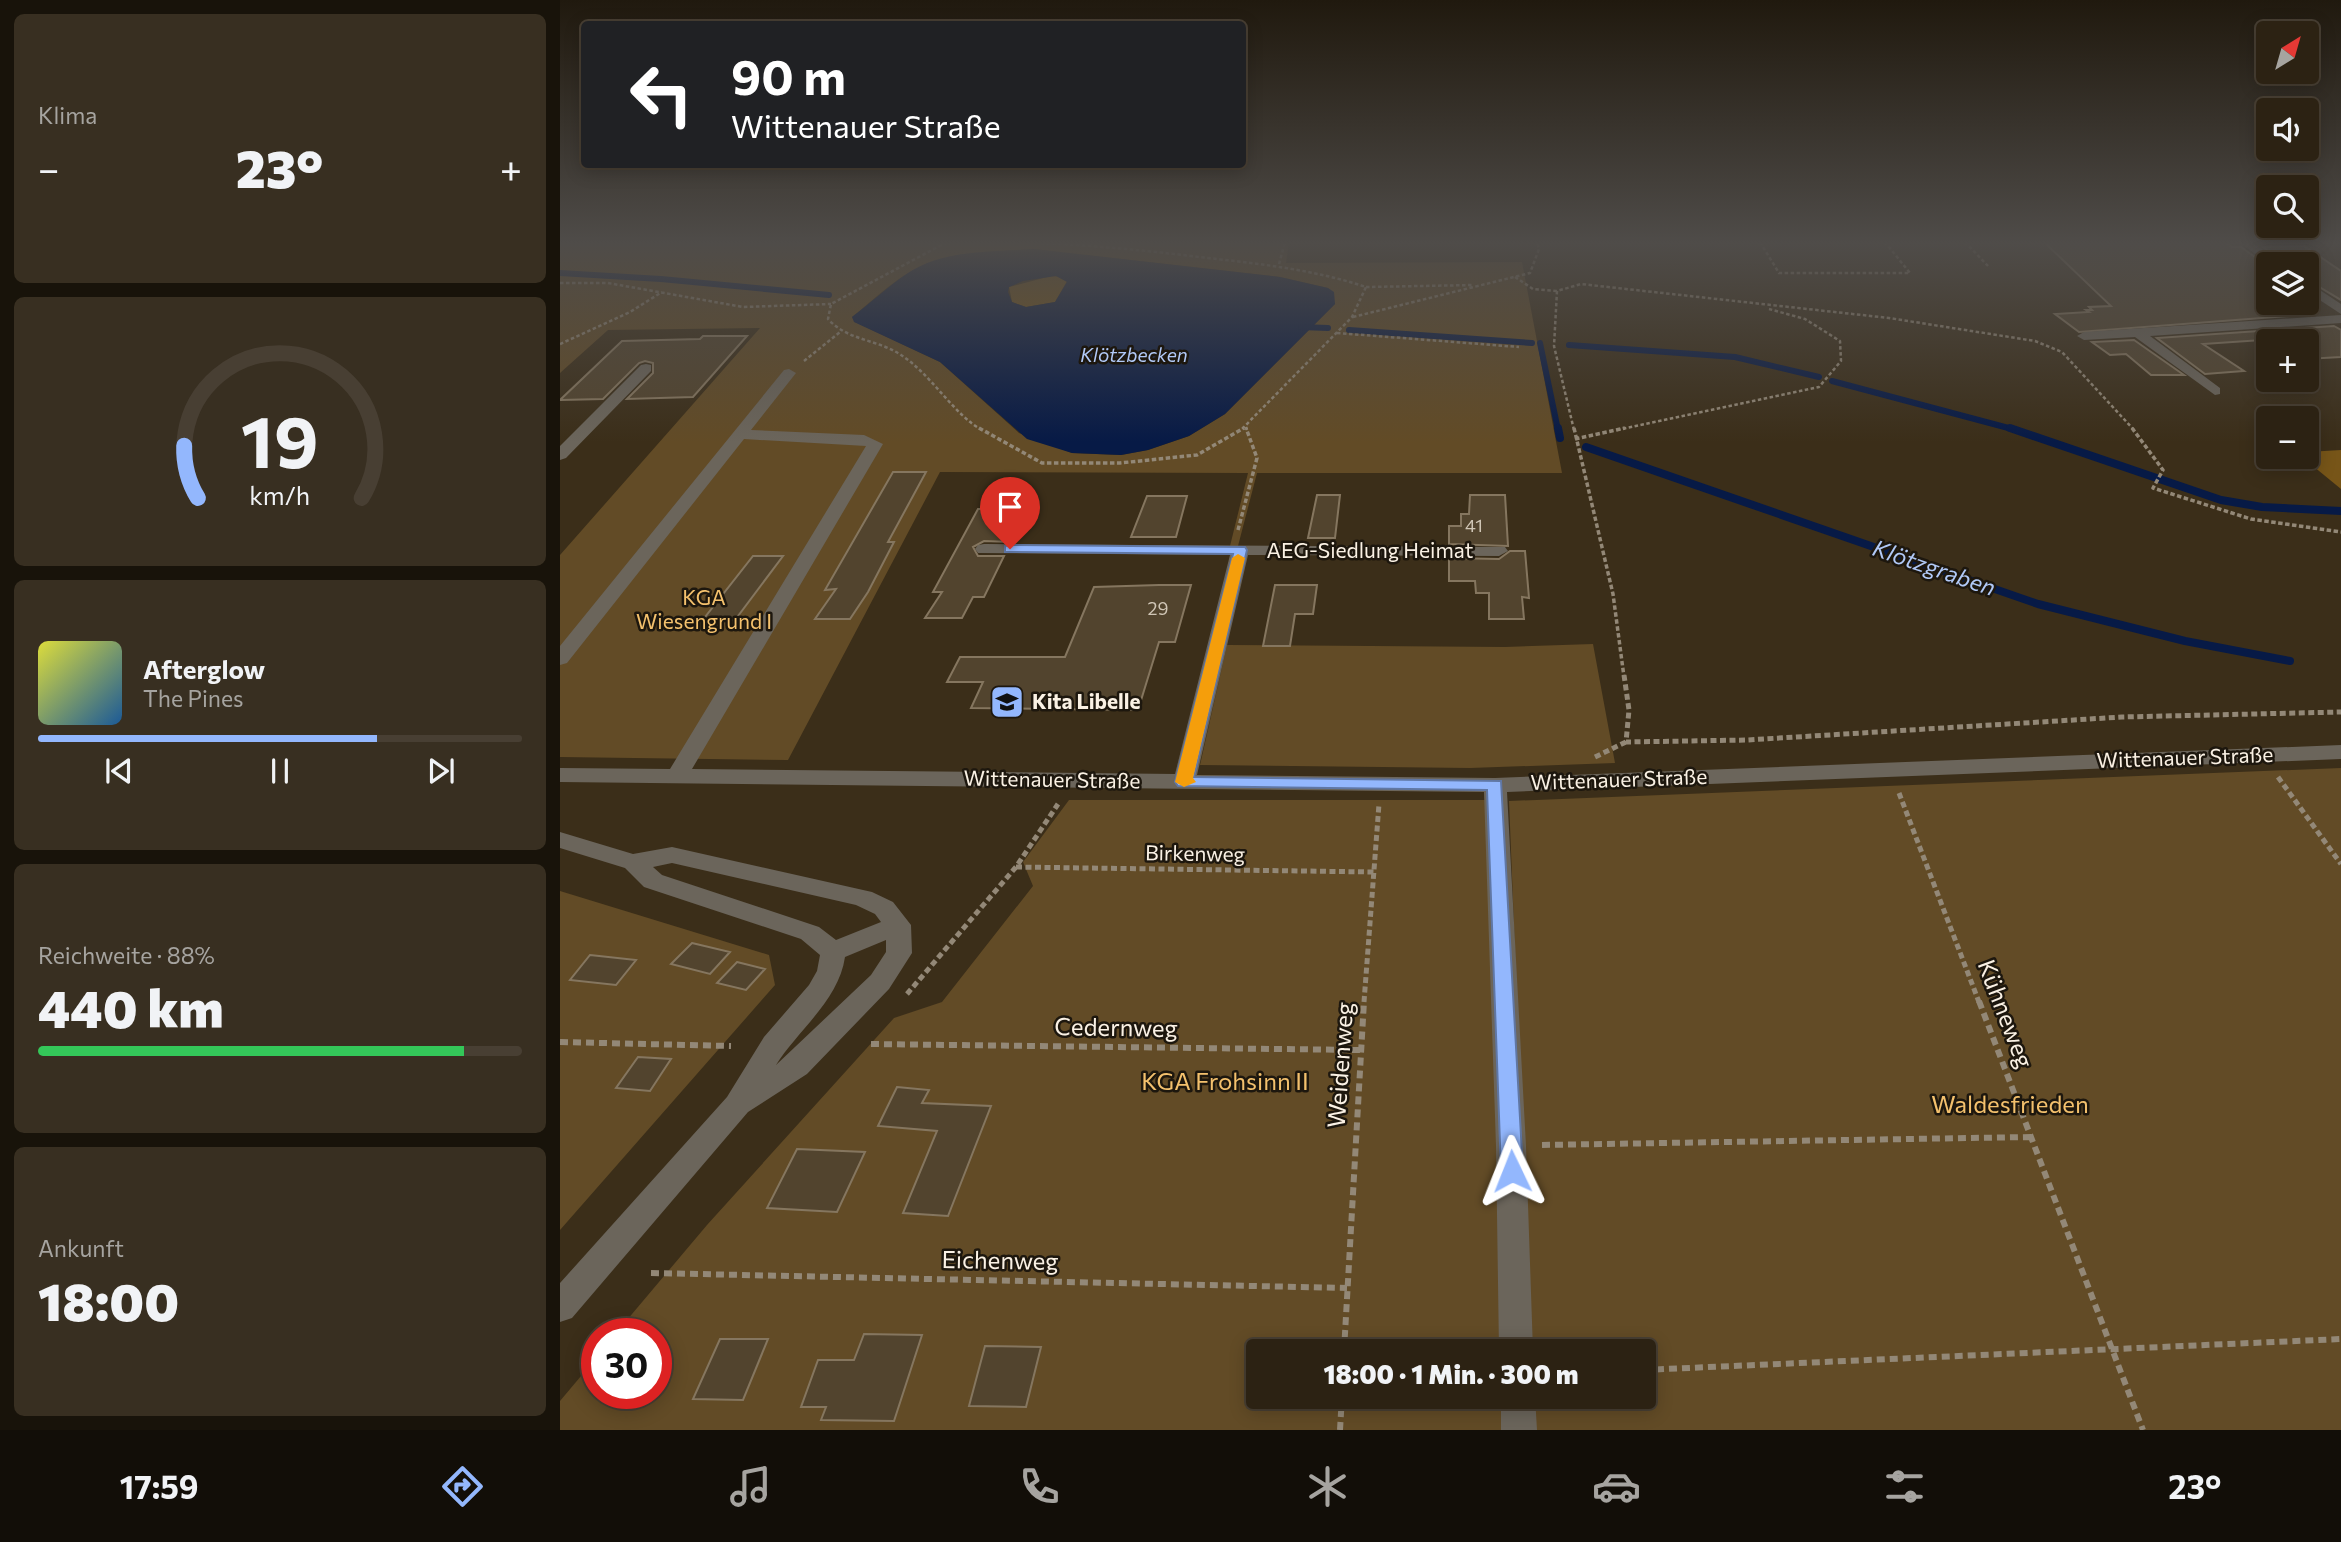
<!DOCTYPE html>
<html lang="de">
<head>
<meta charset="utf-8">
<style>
	:root { --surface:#2c2213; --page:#382f21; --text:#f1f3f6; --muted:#a6a4a0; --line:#483f33; --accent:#93b7fd }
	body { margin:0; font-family:Commissioner,sans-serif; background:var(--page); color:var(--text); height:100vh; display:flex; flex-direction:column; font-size:26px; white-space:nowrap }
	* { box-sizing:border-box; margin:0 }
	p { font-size:23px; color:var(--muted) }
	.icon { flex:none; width:38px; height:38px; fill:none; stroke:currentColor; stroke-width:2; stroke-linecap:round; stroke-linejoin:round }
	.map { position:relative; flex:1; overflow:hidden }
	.panel { display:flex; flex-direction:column; gap:14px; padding:14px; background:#18130a; width:560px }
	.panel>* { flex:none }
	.banner { position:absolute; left:21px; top:21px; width:665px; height:147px; border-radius:7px; box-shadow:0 4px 18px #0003,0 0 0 2px var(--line); background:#202124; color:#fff; overflow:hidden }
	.needle { width:46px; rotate:37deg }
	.fabs { position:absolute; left:1696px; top:21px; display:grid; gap:14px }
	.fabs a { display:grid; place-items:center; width:63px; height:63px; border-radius:7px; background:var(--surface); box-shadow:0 4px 18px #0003,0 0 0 2px var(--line); font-size:35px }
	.speed { position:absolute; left:21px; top:1318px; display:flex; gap:14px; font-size:35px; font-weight:700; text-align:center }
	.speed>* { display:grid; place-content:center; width:91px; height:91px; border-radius:50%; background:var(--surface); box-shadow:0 4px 18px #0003,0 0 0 2px var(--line); line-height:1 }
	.speed .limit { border:10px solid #d22; background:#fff; color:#111 }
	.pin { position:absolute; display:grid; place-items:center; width:60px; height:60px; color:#fff; margin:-72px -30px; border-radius:50% 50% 50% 0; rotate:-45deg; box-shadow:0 0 7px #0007 }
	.pin .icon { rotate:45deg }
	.me { position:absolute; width:77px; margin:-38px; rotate:358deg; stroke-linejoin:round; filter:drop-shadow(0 0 5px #0008) }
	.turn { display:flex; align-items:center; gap:24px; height:147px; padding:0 35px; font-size:32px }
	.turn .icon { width:91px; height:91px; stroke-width:2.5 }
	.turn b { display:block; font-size:49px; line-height:60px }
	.big { font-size:52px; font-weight:800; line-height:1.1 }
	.panel .card { flex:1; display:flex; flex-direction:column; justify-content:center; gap:10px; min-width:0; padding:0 24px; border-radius:10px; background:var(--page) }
	.panel .dial { align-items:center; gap:0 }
	.dial svg { height:182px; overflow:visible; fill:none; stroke:var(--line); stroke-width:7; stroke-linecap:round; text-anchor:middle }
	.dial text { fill:var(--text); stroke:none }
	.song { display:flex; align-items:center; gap:21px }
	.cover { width:84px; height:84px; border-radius:10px; background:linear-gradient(135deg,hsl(60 70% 55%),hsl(210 70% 35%)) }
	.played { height:7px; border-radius:4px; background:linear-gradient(90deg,var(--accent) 70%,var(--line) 70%) }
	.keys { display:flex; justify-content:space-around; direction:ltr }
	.heat { display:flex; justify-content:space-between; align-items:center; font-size:38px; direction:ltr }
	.charge { height:10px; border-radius:5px; background:linear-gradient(90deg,#34c759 88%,var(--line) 0) }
	.trip { position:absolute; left:686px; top:1339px; width:410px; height:70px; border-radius:7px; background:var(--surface); box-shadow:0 4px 18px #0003,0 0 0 2px var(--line); font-weight:800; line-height:70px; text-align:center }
	.tabs { display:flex; height:112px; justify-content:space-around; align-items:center; background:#120e08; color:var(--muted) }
	.tabs .icon { width:49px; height:49px }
	.tabs .active { color:var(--accent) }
	.tabs b { font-size:32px; color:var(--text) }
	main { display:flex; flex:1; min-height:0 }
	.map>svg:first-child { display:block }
	.green { fill:#624b26; fill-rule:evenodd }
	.forest { fill:#775518 }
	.water { fill:#071a46; fill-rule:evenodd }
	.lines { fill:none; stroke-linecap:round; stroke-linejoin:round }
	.stream-far1 { stroke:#071a46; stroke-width:6 }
	.stream { stroke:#071a46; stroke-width:8 }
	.building { fill:#52442e; stroke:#85765f; stroke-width:2 }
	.path-far3 { stroke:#938877; stroke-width:2.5; stroke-dasharray:3.5 2.5; stroke-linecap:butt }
	.path-far2 { stroke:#938877; stroke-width:3.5; stroke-dasharray:4.5 2.5; stroke-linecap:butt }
	.path-far1 { stroke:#938877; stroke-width:5; stroke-dasharray:6 3.5; stroke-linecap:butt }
	.path { stroke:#938877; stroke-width:6; stroke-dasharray:8 5; stroke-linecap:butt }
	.minor { fill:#6b655b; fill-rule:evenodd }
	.route { fill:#93b7fd; stroke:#6077a4; stroke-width:2 }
	.slow { fill:#f59e0b }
	.labels { text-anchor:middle; stroke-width:5; stroke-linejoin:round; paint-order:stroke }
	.number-label { font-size:18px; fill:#d0c6b6 }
	.far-water-label { font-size:19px; font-style:italic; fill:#b1c9f7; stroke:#1d170e }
	.street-label { font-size:21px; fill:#faf1e4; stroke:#1d170e }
	.park-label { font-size:21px; fill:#f4c16d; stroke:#1d170e }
	.poi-label { font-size:21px; font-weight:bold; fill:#faf1e4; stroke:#1d170e; text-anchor:start }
	.water-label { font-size:23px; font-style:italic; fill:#b1c9f7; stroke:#1d170e }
	.near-street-label { font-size:24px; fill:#faf1e4; stroke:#1d170e }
	.near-park-label { font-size:24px; fill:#f4c16d; stroke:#1d170e }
</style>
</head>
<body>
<main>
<section class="panel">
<div class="card"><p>Klima</p>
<div class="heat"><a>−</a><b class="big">23°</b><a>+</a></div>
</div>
<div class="card dial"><svg viewBox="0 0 100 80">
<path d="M14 69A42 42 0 1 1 86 69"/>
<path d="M14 69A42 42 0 0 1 8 46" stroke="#93b7fd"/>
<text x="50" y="56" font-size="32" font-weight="700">19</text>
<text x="50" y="72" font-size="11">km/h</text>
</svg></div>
<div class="card">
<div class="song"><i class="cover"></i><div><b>Afterglow</b><p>The Pines</p></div></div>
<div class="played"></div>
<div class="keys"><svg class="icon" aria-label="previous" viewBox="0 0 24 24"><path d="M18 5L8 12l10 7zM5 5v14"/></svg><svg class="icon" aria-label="pause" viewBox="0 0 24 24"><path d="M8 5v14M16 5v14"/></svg><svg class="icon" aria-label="next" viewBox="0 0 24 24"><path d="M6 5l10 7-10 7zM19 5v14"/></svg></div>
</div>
<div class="card"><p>Reichweite · 88%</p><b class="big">440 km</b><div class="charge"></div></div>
<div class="card"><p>Ankunft</p><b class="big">18:00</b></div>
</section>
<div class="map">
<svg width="1781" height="1430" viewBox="0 0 1781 1430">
	<rect width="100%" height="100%" fill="#3b2e19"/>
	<path class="green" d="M0 242H729L726 263 962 262 1002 473H697L678 546H670L688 473 380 472 228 760 0 757V555L200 328 48 330 0 373ZM474 249 720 277 768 288 775 304 665 414 629 436 588 450 561 455 512 453 459 433 380 362 295 322 292 317C311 302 331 282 352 271 391 251 433 252 474 249Z
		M1033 644 1055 763 910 768 640 765 667 645 945 647Z
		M1781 768V1430H975L973 1397 1083 1396V1351H971L949 801Z
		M509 800H928L942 1351H698V1396L943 1397 944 1430H0V1401L37 1357V1393H96V1334L56 1333 147 1225 334 1018 382 1002 473 886 463 862Z
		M0 891 209 955 215 985 0 1230Z"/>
	<path class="forest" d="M491 276 504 277 507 281 495 302 466 307 452 302 449 287Z
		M1781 450V489L1742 457H1746L1747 452Z"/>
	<path class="water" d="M474 249 720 277 768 288 774 292 775 304 665 414 629 436 588 450 561 455 512 453 467 439 380 362 294 322 292 317C311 303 328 286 348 273 384 249 433 252 474 249ZM496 276 507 282 495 302 466 307 452 302 448 292 449 287 463 281Z"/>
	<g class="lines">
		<path class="stream-far1" d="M0 273 101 279 269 295
			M741 327 768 328
			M789 330 972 343
			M980 343 998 430
			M1009 345 1175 357 1259 377
			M1272 381 1456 430"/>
		<path class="stream" d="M998 428 1000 438
			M1450 428 1661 500 1702 507 1781 511
			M1026 447 1478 604 1625 641 1730 661"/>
	</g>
	<path class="building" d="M1484 242H1665L1672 247H1681L1708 266V303H1744H1735L1754 314 1519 332 1495 314 1529 312 1526 310H1532L1529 307 1551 306Z
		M1744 246 1781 271V300L1746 279V264H1725L1703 247Z
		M1774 326 1781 330V357L1746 359V337L1643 344 1684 371 1645 374 1597 338Z
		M143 336H187L133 397 67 399 93 373V363L85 361 79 363 43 399 0 400 62 341 140 339Z
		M1574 340 1624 375H1591L1566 354 1550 355 1532 342Z
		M333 472H366L328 542H334L308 592 290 619H255L276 589 265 590Z
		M440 492 474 493 451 542 424 541 413 547 418 556H444L424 597H413L402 618H365L382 592H373L418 509H429Z
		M757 495H780L775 538H748Z
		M910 495H945L948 546 889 544V526H901V514H909Z
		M587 496H627L616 537H571Z
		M950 551H965L969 598 962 597 964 619H929V593H916L915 581H889V558L939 559Z
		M193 556H223L175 620 142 621Z
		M599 585H631L615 642H599L578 710 411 708 423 682H387L400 657H505L534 587Z
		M715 585H757L753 614H735L730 646H703Z
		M132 943 170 952 150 974 111 964Z
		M30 955 76 960 56 985 10 980Z
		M177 962 205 969 186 990 157 983Z
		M78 1057 111 1059 90 1091 56 1088Z
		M337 1087 369 1090 362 1103 431 1106 388 1216 343 1213 377 1131 318 1126Z
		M237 1149 305 1152 277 1212 207 1208Z
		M304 1334 362 1335 334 1421 261 1420 266 1407H241L258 1360H294Z
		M160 1339H208L183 1400 133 1399Z
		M425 1346 481 1347 466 1407 409 1406Z"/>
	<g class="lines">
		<path class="path-far3" d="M260 242 381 243
			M456 242C520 244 584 250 648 258 702 264 755 270 806 287L792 317 681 430
			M1200 242 1219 273H1350L1325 242
			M1200 242H1325
			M1405 242 1428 266
			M719 264 725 242
			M955 277 973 289 997 291
			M0 283H48L183 307 271 304
			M806 287 914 285
			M793 317 970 273 979 249 977 242
			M777 333 959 347
			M0 344 70 312 102 292
			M244 361 280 332
			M686 427 687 430
			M422 430C394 415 371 374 341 355 317 339 288 341 268 319L271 304 385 243 443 242
			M1014 430 994 346 997 291 1021 284 1329 318 1475 341 1502 352 1574 430
			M1057 430 1259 387 1281 361 1280 341 1245 319 1209 309"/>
		<path class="path-far2" d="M419 428 482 463H560L637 455 684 428
			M1014 428 1053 594 1064 677
			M1572 428 1603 470 1593 488 1691 519 1781 532
			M1015 439 1065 428
			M678 530 697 458 686 428"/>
		<path class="path-far1" d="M1064 675 1069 710 1066 742 1187 740 1562 717 1781 712
			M1035 757 1066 742
			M1718 777 1781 864
			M1339 793 1419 1002
			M456 867 814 872
			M347 994 456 867 498 804
			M804 1002 819 804"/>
		<path class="path" d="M1419 1001 1583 1430
			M0 1042 171 1046
			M311 1044 800 1050
			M982 1145 1471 1137
			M91 1273 787 1288
			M784 1351 804 1001
			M1083 1370 1781 1339
			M780 1430 782 1396"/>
		<path class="minor" d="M1679 242H1692L1723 264H1709Z
			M1746 281 1781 304V314L1746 291Z
			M1781 315V323L1590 336 1660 388V394L1655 395 1575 337 1524 340 1517 336 1524 332Z
			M86 364 91 365V371L6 458 0 460V446L81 365Z
			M229 369 236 373 191 430 304 435 323 444 132 769 615 774 670 555 418 553 415 549 418 545 424 544 945 547 948 551 939 556 688 555 637 775 935 778 1781 745V759L947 792 966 1146 973 1351H939L936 1146 924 792 0 782V768L110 769 306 446 184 439 7 663 0 665V646L224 370Z
			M0 832 73 854 112 847 312 892 333 902 351 925 352 953 329 989 247 1074 188 1112 12 1318 0 1322V1283L167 1097 204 1037 249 985 257 971 260 955 241 939 84 887 65 868 0 848ZM112 863 296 905 315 914 321 922 276 940 259 927 102 875 93 867ZM326 940V952L311 975 216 1065C238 1030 279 1000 285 957Z
			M941 1396H975L977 1430H941Z"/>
	</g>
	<linearGradient id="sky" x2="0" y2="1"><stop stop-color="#20190e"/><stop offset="0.55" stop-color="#4f4c49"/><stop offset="1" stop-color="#4f4c49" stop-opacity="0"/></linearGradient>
	<rect width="1781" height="442" fill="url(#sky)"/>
	<path class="route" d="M450 545 685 547 687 550 634 777 941 781 963 1171 960 1178 952 1181 944 1178 941 1171 927 790 618 786 615 782 673 554 445 552V546Z"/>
	<path class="slow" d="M678 554 685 558 633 778 636 782 624 787 615 782 672 558Z"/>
	<defs>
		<symbol id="school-square" viewBox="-11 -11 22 22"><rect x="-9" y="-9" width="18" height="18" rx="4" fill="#93b7fd" stroke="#1d170e"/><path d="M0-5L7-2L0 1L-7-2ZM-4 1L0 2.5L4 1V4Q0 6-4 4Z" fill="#111"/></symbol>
	</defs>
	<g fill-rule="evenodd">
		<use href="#school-square" x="428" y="683" width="38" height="38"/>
	</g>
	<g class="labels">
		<g class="number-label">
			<text x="914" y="532">41</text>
			<text x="598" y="615">29</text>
		</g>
		<g class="far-water-label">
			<text x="574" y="362">Klötzbecken</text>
		</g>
		<g class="street-label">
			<text x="810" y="558">AEG-Siedlung Heimat</text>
			<text transform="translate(1625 758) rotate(-2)" y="7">Wittenauer Straße</text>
			<text transform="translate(492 780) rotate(1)" y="7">Wittenauer Straße</text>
			<text transform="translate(1059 780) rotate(-2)" y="7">Wittenauer Straße</text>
			<text transform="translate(635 854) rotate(1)" y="7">Birkenweg</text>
		</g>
		<g class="park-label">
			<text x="144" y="605">KGA<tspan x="144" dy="24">Wiesengrund I</tspan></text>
		</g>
		<g class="poi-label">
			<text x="472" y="709">Kita Libelle</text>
		</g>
		<g class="water-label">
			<text transform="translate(1374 568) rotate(19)" y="8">Klötzgraben</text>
		</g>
		<g class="near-street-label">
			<text transform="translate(1445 1014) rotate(69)" y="8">Kühneweg</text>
			<text transform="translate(556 1028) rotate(1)" y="8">Cedernweg</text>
			<text transform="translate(781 1065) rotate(-86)" y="8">Weidenweg</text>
			<text transform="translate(440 1261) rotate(1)" y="8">Eichenweg</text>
		</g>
		<g class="near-park-label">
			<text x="665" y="1090">KGA Frohsinn II</text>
			<text x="1450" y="1113">Waldesfrieden</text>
		</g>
	</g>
</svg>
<div class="fabs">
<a><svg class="needle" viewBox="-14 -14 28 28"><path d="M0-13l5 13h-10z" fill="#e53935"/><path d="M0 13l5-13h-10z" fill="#a6a4a0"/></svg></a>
<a><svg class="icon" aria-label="sound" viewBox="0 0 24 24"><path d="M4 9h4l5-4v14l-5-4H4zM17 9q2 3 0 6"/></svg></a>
<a><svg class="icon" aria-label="search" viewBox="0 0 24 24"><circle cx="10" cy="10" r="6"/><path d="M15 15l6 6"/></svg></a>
<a><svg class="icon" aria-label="layers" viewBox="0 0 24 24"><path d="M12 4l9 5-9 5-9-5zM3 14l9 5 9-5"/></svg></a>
<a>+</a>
<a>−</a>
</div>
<div class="speed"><div class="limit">30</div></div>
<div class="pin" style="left:450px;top:549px;background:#d93025"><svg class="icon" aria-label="arrive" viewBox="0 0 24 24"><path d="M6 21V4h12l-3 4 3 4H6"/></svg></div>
<svg class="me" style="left:952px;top:1171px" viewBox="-20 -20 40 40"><path d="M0-17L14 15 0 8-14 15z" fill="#93b7fd" stroke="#fff" stroke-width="4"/></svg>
<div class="trip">18:00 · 1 Min. · 300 m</div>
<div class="banner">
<div class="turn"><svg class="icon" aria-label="left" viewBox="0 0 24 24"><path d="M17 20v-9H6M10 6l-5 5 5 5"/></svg><div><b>90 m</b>Wittenauer Straße</div></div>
</div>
</div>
</main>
<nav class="tabs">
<b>17:59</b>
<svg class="icon active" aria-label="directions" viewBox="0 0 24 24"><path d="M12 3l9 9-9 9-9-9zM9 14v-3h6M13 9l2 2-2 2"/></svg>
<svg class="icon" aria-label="music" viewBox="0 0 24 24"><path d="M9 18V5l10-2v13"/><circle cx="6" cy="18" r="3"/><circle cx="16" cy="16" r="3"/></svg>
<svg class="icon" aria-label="phone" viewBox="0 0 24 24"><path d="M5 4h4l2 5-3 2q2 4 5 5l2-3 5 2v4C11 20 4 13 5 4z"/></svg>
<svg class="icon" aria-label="climate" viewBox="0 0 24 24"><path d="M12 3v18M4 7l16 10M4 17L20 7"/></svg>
<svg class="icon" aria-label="car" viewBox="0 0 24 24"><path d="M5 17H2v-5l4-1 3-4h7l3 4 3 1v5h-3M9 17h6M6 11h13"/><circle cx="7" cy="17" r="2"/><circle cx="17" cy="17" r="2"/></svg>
<svg class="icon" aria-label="filters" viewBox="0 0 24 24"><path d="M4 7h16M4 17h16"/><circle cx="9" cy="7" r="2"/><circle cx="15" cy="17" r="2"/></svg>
<b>23°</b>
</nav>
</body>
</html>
